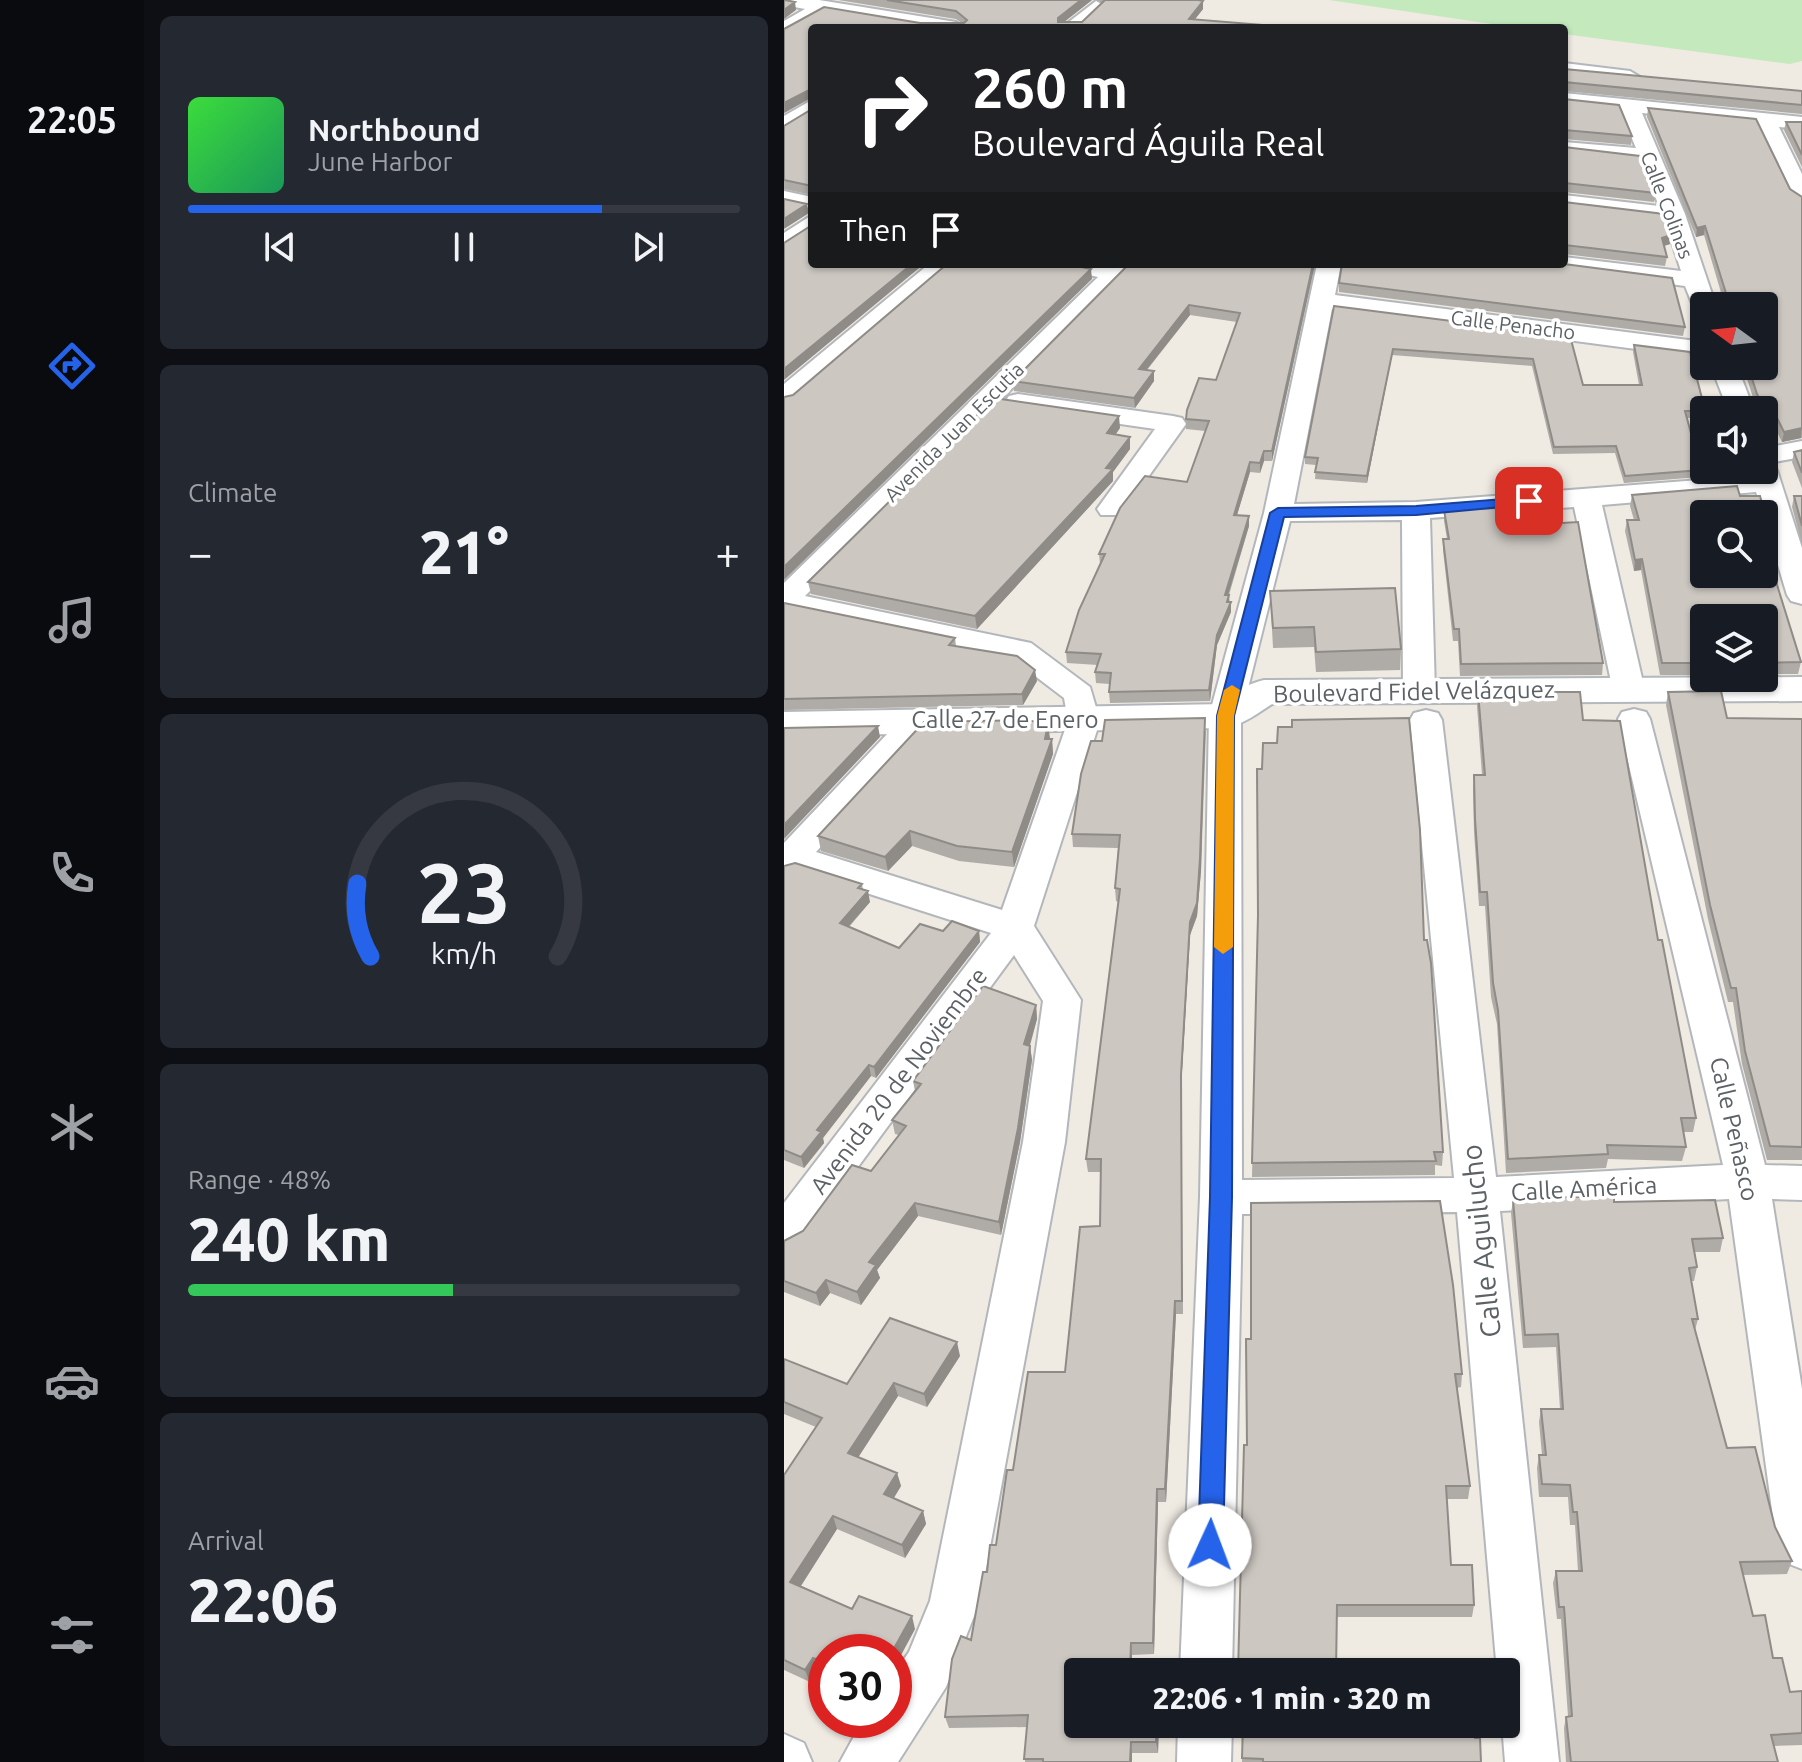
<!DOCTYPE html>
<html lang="en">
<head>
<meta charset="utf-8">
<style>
	:root { --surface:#171b24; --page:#242831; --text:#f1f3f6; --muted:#9ea1a6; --line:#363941; --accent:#2563eb }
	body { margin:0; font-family:Ubuntu,sans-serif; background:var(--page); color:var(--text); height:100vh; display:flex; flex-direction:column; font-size:30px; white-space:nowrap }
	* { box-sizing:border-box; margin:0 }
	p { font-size:26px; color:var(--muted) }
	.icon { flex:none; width:44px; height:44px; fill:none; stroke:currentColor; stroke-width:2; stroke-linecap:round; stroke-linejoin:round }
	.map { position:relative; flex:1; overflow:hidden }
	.side { display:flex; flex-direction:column; gap:16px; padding:16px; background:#0d0f14; width:640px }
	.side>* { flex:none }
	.banner { position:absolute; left:24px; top:24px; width:760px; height:244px; border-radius:8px; box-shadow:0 2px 6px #0004; background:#202124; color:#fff; overflow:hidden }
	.needle { width:52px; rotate:285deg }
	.tools { position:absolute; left:906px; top:292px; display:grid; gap:16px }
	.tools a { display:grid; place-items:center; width:88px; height:88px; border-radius:8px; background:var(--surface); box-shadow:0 2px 6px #0004; font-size:40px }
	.speed { position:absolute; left:24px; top:1634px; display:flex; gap:16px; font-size:40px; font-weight:700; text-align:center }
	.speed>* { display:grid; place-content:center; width:104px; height:104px; border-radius:50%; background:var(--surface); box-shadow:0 2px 6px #0004; line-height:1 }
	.speed .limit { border:12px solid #d22; background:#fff; color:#111 }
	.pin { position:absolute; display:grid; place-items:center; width:68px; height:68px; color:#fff; margin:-34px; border-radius:16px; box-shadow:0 4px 12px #0006 }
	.me { position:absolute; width:88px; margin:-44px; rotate:2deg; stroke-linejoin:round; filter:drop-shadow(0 0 6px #0008) }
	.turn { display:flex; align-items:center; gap:28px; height:168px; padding:0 32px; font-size:36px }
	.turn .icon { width:104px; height:104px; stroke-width:2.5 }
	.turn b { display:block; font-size:56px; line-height:68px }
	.then { display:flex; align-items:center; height:76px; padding:0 32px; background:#0003; gap:16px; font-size:30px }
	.big { font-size:60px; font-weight:800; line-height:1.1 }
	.side .tile { flex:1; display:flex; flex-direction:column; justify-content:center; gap:12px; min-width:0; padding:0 28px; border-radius:12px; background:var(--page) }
	.side .dial { align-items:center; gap:0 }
	.dial svg { height:208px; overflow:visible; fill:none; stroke:var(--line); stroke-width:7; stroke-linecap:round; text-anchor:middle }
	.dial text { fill:var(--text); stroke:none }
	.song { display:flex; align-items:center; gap:24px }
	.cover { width:96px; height:96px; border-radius:12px; background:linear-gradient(135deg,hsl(120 70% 55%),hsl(150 70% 35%)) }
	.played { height:8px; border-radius:4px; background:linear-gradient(90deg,var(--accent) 75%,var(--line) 75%) }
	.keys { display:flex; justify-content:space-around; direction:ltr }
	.heat { display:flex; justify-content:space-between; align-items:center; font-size:44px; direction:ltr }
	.charge { height:12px; border-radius:6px; background:linear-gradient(90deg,#34c759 48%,var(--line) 0) }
	.trip { position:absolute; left:280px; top:1658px; width:456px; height:80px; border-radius:8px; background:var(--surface); box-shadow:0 2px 6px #0004; font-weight:800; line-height:80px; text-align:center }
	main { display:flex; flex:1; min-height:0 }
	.dock { display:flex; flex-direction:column; width:144px; justify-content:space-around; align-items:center; background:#090b0e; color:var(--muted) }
	.dock .icon { width:56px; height:56px }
	.dock .on { color:var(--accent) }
	.dock b { font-size:36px; color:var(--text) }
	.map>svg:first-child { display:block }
	.green { fill:#c4e9bd }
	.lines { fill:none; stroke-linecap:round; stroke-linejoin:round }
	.minor-casing { stroke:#b3b7bb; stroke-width:4 }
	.tertiary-casing { stroke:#b3b7bb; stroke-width:4 }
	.secondary-casing { stroke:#b2b8bc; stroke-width:4 }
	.minor { fill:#fff; fill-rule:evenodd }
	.tertiary { fill:#fff; fill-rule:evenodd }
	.secondary { fill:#fff; fill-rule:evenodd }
	.wall { fill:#afaba6 }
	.shaded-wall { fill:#8f8b87 }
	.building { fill:#ccc7c1; stroke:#8f8b87; stroke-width:2 }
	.route { fill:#2563eb; stroke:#184099; stroke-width:2 }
	.slow { fill:#f59e0b }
	.labels { text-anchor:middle; stroke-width:7; stroke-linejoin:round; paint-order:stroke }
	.far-street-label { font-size:20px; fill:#5b6165; stroke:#fff }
	.street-label { font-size:24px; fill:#5b6165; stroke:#fff }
	.near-street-label { font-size:28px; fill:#5b6165; stroke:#fff }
</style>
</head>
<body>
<main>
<nav class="dock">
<b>22:05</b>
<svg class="icon on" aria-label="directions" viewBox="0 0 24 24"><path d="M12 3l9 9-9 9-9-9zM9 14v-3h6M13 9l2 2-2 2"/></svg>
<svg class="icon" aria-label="music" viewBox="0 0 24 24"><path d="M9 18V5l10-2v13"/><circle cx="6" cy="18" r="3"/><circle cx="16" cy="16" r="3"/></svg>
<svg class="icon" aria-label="phone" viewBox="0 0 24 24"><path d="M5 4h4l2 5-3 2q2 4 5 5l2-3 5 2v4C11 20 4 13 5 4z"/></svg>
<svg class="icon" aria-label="climate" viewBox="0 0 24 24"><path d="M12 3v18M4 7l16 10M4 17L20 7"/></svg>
<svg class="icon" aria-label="car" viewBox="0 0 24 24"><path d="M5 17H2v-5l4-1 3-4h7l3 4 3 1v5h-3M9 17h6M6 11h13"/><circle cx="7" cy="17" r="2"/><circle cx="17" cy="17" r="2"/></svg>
<svg class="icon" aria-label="filters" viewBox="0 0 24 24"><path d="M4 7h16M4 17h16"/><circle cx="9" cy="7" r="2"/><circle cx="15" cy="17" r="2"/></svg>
</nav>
<section class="side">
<div class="tile">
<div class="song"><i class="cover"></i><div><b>Northbound</b><p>June Harbor</p></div></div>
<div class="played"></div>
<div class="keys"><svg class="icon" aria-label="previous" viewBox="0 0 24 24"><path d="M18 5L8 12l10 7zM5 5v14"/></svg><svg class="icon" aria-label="pause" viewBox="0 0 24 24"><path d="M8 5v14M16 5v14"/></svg><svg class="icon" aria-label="next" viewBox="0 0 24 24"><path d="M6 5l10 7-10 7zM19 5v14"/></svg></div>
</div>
<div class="tile"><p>Climate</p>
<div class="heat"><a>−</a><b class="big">21°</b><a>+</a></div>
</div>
<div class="tile dial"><svg viewBox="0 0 100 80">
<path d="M14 69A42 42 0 1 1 86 69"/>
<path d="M14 69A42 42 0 0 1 9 41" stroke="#2563eb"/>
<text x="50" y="56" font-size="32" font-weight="700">23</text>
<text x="50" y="72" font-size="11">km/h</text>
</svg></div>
<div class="tile"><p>Range · 48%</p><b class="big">240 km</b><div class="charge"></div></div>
<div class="tile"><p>Arrival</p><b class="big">22:06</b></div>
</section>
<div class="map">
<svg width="1018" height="1762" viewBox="0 0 1018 1762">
	<rect width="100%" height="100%" fill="#efeae2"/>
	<path class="green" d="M545 0H1018V61L1006 64 780 34V28H735Z"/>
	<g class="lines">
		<defs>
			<path id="minor" d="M0 0H35L172 22 181 28H138L41 12 0 35V21L21 9 0 5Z
				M312 1 321 6 297 28H277Z
				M780 63 846 71 856 77 846 83 780 75Z
				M780 93 1018 117V129L995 127 1018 174V204L1007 197 973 125 858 113 901 214 932 306H920V313L911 311 901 286 772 269 768 264H780V257L897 271 881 220 780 209V195L875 206 857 162 780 154V142L852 148 836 111 780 105Z
				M28 100V115L0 132V116Z
				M0 191 28 197V211L0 205Z
				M28 215V233L0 251V233Z
				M145 264H171L9 403 0 405V384Z
				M274 264H352L21 596 247 643 306 687 316 721 250 926 297 1000 281 1142 196 1601 162 1687 114 1762H56L79 1720H110V1674L125 1652 146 1601 239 1142 259 1001 230 955 15 1247 0 1253V1203L207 933 14 871 0 877V843L123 713 135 710 147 713 151 720 147 727 32 852 218 910 284 721 280 698 226 657 0 610V583L314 277 278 269Z
				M533 264H557L551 295 920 342V358L548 309 510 504 632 502 967 476 965 470H980V448L1018 441V457L985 463 993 470 1018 548V604L1007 601 1003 595 972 492 818 505 861 691 856 698 845 701 834 698 829 691 790 507 646 518 651 691 646 698 635 701 624 698 619 691 618 520 506 521 457 716 458 1180 670 1178 626 720 630 713 642 710 654 713 658 720 712 1177 939 1165 834 719 838 712 850 709 862 712 866 719 981 1165 1018 1166V1200L988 1199 1018 1389V1569L1000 1562 993 1546 945 1199 716 1211 775 1762H721L718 1724H722V1672H713L673 1212 458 1214 448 1672H396L416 1197 425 716 480 513Z
				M927 366H953L970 410H944Z
				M234 394 389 416 398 418 402 424 337 515H317L313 509 371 429 225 408 221 402 225 396Z
				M394 1724H448L447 1762H393Z
				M0 1734 20 1743 28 1762H0Z"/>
			<path id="tertiary" d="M441 704 455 707 461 716 455 725 441 728 0 736V712Z"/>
			<path id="secondary" d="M1018 677V701L488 704C468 717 452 731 427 725L421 716C433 698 460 685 480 680Z"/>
		</defs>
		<use href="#minor" class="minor-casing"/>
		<use href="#tertiary" class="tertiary-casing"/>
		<use href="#secondary" class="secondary-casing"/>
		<use href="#minor" class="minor"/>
		<use href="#tertiary" class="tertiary"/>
		<use href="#secondary" class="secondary"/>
	</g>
	<path class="wall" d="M54 0H308L280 22H298L318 3 313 0H414L419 1V9L410 20 28 98 0 113V29L136 23H178L172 19Z
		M780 69 1018 91V114L780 91Z
		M780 99 848 136 847 145 780 139Z
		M864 108 1018 197V438L998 442 984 414H980V410H974L971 404 959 366H980V306H941L920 235 912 237 863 117Z
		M28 109V195L0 189V126Z
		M1002 122H1018V167L1000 130Z
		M780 147 872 193 870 202 780 192Z
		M780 202 887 235 886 244 880 246 883 257 881 266 780 254Z
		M345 264H531L488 461H480L476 473 466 472 453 515 465 526 445 595 447 612 433 645 426 701 326 703 325 692 326 684 312 683 311 672 314 665 283 663 282 652 316 564 315 554 403 482 421 431 402 429V419L432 380 453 322 406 315 363 370 370 381 351 408 230 391 229 381Z
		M555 283 901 327 899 336 555 292Z
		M550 306 786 336 799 385H855L849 352 850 345 920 410V418H903L917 470 916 477 840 483 831 453 769 454 748 366 608 355 583 483 531 479 532 465 521 464V457Z
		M336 428 331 435 346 437V449L329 472V481L193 629 27 594 24 582Z
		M1018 450V488L1008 462 1010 452Z
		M848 495 956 496 984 524 982 535 920 514 1017 662 1014 674H980V618H920V675H876L857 570 850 571 841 531 843 520H850L846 506Z
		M1010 496H1018V544L1008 507Z
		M660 510 778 523 819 663 818 675 676 676 674 641H669L659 550V539H663L660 521Z
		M486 591 617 649 616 670 532 672 530 647 489 648Z
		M0 603 171 638 172 646 253 681 239 705 0 710Z
		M694 692 799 720 874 940 912 1118 909 1132H899L902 1147 898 1161 824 1159 822 1168 722 1173 713 1024 707 997 701 906H695L690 832 689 789 690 775H698L693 706Z
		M884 692 943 718 1018 719V1160H983L958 1064 949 1002H944L924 919 882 705Z
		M422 731 417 871 413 916 406 935 397 1088 399 1314H392L382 1502H374L370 1654 348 1655 294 1724H375L374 1753H348V1762H241L243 1727 165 1728 161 1717 187 1640 203 1572 212 1545 229 1470 281 1372 316 1226 317 1172H304L302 1159 334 902 332 901 331 888 334 848 289 847 288 834 318 741Z
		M266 739H268L269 754 230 867 175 861 128 846 104 871 37 851 34 836Z
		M493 743 640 940 659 1152 658 1166 651 1165V1175L468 1177 478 769Z
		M0 866 78 884 79 890 86 902 65 927 115 948 159 931H195L196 942 92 1078 87 1076 39 1138 40 1143 20 1168 0 1160Z
		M252 1005 253 1019 246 1046 248 1060 236 1142 217 1235 134 1216 93 1270 96 1278 77 1305 46 1293 36 1306 0 1292V1241L19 1231 87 1171 115 1135 111 1134 108 1120 131 1091 129 1081Z
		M729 1200 830 1202 939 1238 936 1252H911L913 1267 910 1281H907L914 1319 911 1330 943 1448 991 1527 1008 1561 1003 1574 959 1575 969 1616 1006 1692 1018 1691V1745L990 1746 994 1762H782L780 1728 782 1717 784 1716 777 1619H773L769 1583 772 1571H794L791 1525H786L784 1497H755L753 1468 755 1455H758L755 1422 757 1409H776L772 1347 739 1348 727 1213Z
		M462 1339 678 1374 677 1387 673 1388 686 1486 684 1499H663L667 1565 690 1605 688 1617H553L463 1445Z
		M176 1356 143 1407 114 1396 74 1457 113 1473 117 1486 109 1498 139 1511 142 1524 121 1558 53 1529 17 1586 68 1609 131 1629 110 1668V1652H42V1673L33 1670 26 1682 0 1670V1475L32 1427 0 1414V1359L63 1384Z
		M459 1724 691 1738 697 1762H458Z"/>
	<path class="shaded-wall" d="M297 0H308L275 26V28L274 18Z
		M419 1V9L405 27V19Z
		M11 2 12 10 0 19V10Z
		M27 89 28 97 0 113V103Z
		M23 204 25 213 0 229V219Z
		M921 226 920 235 912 237 913 228Z
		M887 235 886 244 876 247 878 238Z
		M128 264H140L0 380V369Z
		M529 264H531L488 461V451Z
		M307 269 308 279 0 580V567Z
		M405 305 406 315 356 378 355 369Z
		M609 349 608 355 583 483V476Z
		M370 371V381L351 408 350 398Z
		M335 416 336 428 324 445 323 433Z
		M1018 428 1017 438 998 442 1000 432Z
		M346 437V449L329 472V481L193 629 191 616 322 468Z
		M480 451V461L476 473V463Z
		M466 462V472L450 525V515Z
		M465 516V526L441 605V595Z
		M984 524 982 535H980V525Z
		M858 559 857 570 850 571 851 560Z
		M445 595V605L447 602V612L433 645 426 701 425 690 433 635Z
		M251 670 253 681 239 705 238 694Z
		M421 718 417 871 413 916 406 935 397 1088 399 1314 397 1075 406 922Z
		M264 724 266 738 263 753 261 739Z
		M94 726 96 737 0 839V825Z
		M268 739 269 754 230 867 228 852Z
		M126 831 128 846 104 871 101 857Z
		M84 891 86 902 58 934 56 923Z
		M195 931 196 942 92 1078 90 1067Z
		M252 1005 253 1019 242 1058 240 1044Z
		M246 1046 248 1060 236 1142 217 1235 215 1222Z
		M85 1065 87 1076 39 1138 40 1143 20 1168 17 1157 33 1130Z
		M131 1203 134 1216 93 1270 96 1278 77 1305 73 1292 85 1262Z
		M42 1280 46 1293 36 1306 32 1293Z
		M391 1301 392 1314 382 1502 381 1489Z
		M173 1342 176 1356 143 1407 140 1394Z
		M110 1383 114 1396 68 1467 64 1453Z
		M113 1473 117 1486 104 1508 100 1494Z
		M373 1489 374 1502 370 1654 369 1643Z
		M139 1511 142 1524 121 1558 118 1545Z
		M49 1516 53 1529 11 1595 6 1582Z
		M128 1616 131 1629 110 1668V1652H108Z
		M347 1643 348 1655V1672H346Z
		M29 1658 33 1670 26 1682 21 1670Z
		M373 1724H375L374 1753 372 1742Z
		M347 1742 348 1753V1762H346Z"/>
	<path class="building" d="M0 0H1L11 2 0 10Z
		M103 0H297L274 18V22H298L321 0H414L419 1 405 19 514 28H28V107L27 89 0 103V29L40 7 136 23H180L183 20 172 11Z
		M780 69 1018 91V105L780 82Z
		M780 94V99L835 105 848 136 781 130 780 138Z
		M864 108 972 119 1006 189 1018 197V428L1000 432 986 404H978L973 394 964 366H980V306H946L921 226 913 228Z
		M28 109V186L0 180V126Z
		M1002 122H1018V155Z
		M780 147 856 156 872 193 781 183 780 184Z
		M0 199 23 204 0 219Z
		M780 202 880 214 887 235 878 238 883 257 781 245 780 247Z
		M28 225V264H128L0 369V243Z
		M163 264H283L307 269 0 567V397L9 395Z
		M345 264H529L488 451H480L476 463 466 462 450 515 465 516 441 595H445L443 602H447L433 635 425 690 325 692 327 673 311 672 317 654 282 652 295 610 321 554H315L336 508 361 476 403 482 425 421 402 419 403 410 415 378 432 380 456 313 405 305 355 369 370 371 350 398 229 381Z
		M558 264H780L888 278 901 327 555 283Z
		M550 306 786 336 799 385H858L850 345 906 352 921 410 920 411H901L917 470 841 476 832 446 770 447 749 359 609 349 583 476 531 472 534 458 521 457Z
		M210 398 335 416 323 433 346 437 322 468 329 469 191 616 24 582Z
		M1018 450V473L1010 452Z
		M953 486 956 496H976L984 524 980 525V514H920V574H980V543L1017 662 980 663V618H920V663H878L858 559 851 560 843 520H855L848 495Z
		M1010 496H1018V526Z
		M774 506 778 523 794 522 819 663 677 664 675 629H670L659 539H665L660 510Z
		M611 588 617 649 532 652 530 627 489 628 486 591Z
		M0 603 171 638 165 645 233 656 251 670 238 694 0 699Z
		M937 691 943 718 1018 719V1147L986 1146 961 1051 952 988H947L926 905 884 692Z
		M694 692H796L799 720 836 721 874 940H878L912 1118H897L902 1147 823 1145 824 1154 724 1159 714 1010 709 983 703 892H696L691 819 690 775H701Z
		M421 718 416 858 413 903 406 922 397 1075 398 1301H391L381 1489H373L369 1643H347L346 1672H294V1724H373L372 1742H347L346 1762H259V1759H240L244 1715 161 1717 168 1659 177 1636 187 1640 199 1572H203L206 1545H212L223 1470H229L244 1372H281L296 1227 316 1226 317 1159H302L336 889 331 888 336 835 288 834 297 774 307 741H318L321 720Z
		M625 718 636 830 640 940H643L647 963 659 1152H650L652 1161 468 1163 474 915 473 769H478L479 743H493L494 727H508V720Z
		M242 720 264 724 261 739H268L228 852 173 846 126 831 101 857 34 836 140 722Z
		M94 726 0 825V728Z
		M11 863 78 884 74 888 84 891 56 923 115 948 136 924 159 931 168 921 195 931 90 1067 85 1065 33 1130 37 1132 17 1157 0 1150V866Z
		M199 986 252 1005 240 1044 246 1046 234 1128 215 1222 131 1203 85 1262 92 1265 73 1292 42 1280 32 1293 0 1281V1241L19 1231 68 1165 87 1171 122 1126 108 1120 137 1084 129 1081Z
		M830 1195V1202L931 1200 939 1238 908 1239 913 1267 905 1268 914 1319H908L943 1448 971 1447 991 1527 1008 1561 956 1562 969 1616 981 1615 989 1658H998L1006 1692 1018 1691V1733L987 1735 994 1762H787L782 1717 788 1716 780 1607H775L772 1571H798L793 1512H789L786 1485 758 1484 755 1455H762L757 1409H779L774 1334 741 1335 729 1200Z
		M656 1201 669 1285 678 1374H671L686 1486H662L667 1565H688L690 1605H553L552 1672H454L460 1445H463L462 1339H467V1203Z
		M106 1318 173 1342 140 1394 110 1383 64 1453 113 1473 100 1494 139 1511 118 1545 49 1516 6 1582 68 1609 75 1596 128 1616 108 1652H42V1663L29 1658 21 1670 0 1660V1475L38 1418 0 1402V1359L63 1384Z
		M459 1724H690L691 1738H696L697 1762H479V1759L458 1758Z"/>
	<path class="route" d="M745 497 752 501 750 504 632 515 500 517 450 716 448 1197 439 1545 435 1553 426 1557 417 1553 414 1545 426 1197 433 716 486 513 494 508 632 506Z"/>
	<path class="slow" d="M448 685 456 690 450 716 449 947 439 954 430 947 433 716 440 690Z"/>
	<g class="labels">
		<g class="far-street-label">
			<text transform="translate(883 205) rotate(69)" y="7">Calle Colinas</text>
			<text transform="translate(729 325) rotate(7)" y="7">Calle Penacho</text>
			<text transform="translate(170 432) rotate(-45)" y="7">Avenida Juan Escutia</text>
		</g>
		<g class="street-label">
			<text transform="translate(630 692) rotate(-1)" y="8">Boulevard Fidel Velázquez</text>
			<text x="221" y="728">Calle 27 de Enero</text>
			<text transform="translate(115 1081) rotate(-53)" y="8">Avenida 20 de Noviembre</text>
			<text transform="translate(950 1129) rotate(77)" y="8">Calle Peñasco</text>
			<text transform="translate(800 1189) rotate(-3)" y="8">Calle América</text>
		</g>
		<g class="near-street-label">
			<text transform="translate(697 1241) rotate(-96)" y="10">Calle Aguilucho</text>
		</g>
	</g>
</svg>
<div class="tools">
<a><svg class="needle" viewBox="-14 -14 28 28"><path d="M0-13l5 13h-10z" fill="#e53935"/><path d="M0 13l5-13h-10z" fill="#9ea1a6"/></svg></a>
<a><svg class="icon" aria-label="sound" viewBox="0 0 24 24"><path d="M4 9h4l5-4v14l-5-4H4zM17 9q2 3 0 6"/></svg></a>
<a><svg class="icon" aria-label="search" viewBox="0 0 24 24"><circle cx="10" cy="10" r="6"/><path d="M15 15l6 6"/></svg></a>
<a><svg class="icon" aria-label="layers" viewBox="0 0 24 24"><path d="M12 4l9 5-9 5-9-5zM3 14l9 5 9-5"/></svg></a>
</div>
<div class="speed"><div class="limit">30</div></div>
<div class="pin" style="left:745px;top:501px;background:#d93025"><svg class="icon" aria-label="arrive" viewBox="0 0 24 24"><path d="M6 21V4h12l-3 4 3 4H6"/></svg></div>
<svg class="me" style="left:426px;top:1545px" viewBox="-20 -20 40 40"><circle r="19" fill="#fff"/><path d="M0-13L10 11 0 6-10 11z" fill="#2563eb"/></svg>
<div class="trip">22:06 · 1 min · 320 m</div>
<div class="banner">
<div class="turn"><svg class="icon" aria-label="right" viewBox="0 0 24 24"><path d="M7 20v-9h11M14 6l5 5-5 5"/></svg><div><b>260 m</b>Boulevard Águila Real</div></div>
<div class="then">Then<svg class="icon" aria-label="arrive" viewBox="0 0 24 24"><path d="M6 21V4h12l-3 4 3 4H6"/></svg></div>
</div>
</div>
</main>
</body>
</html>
